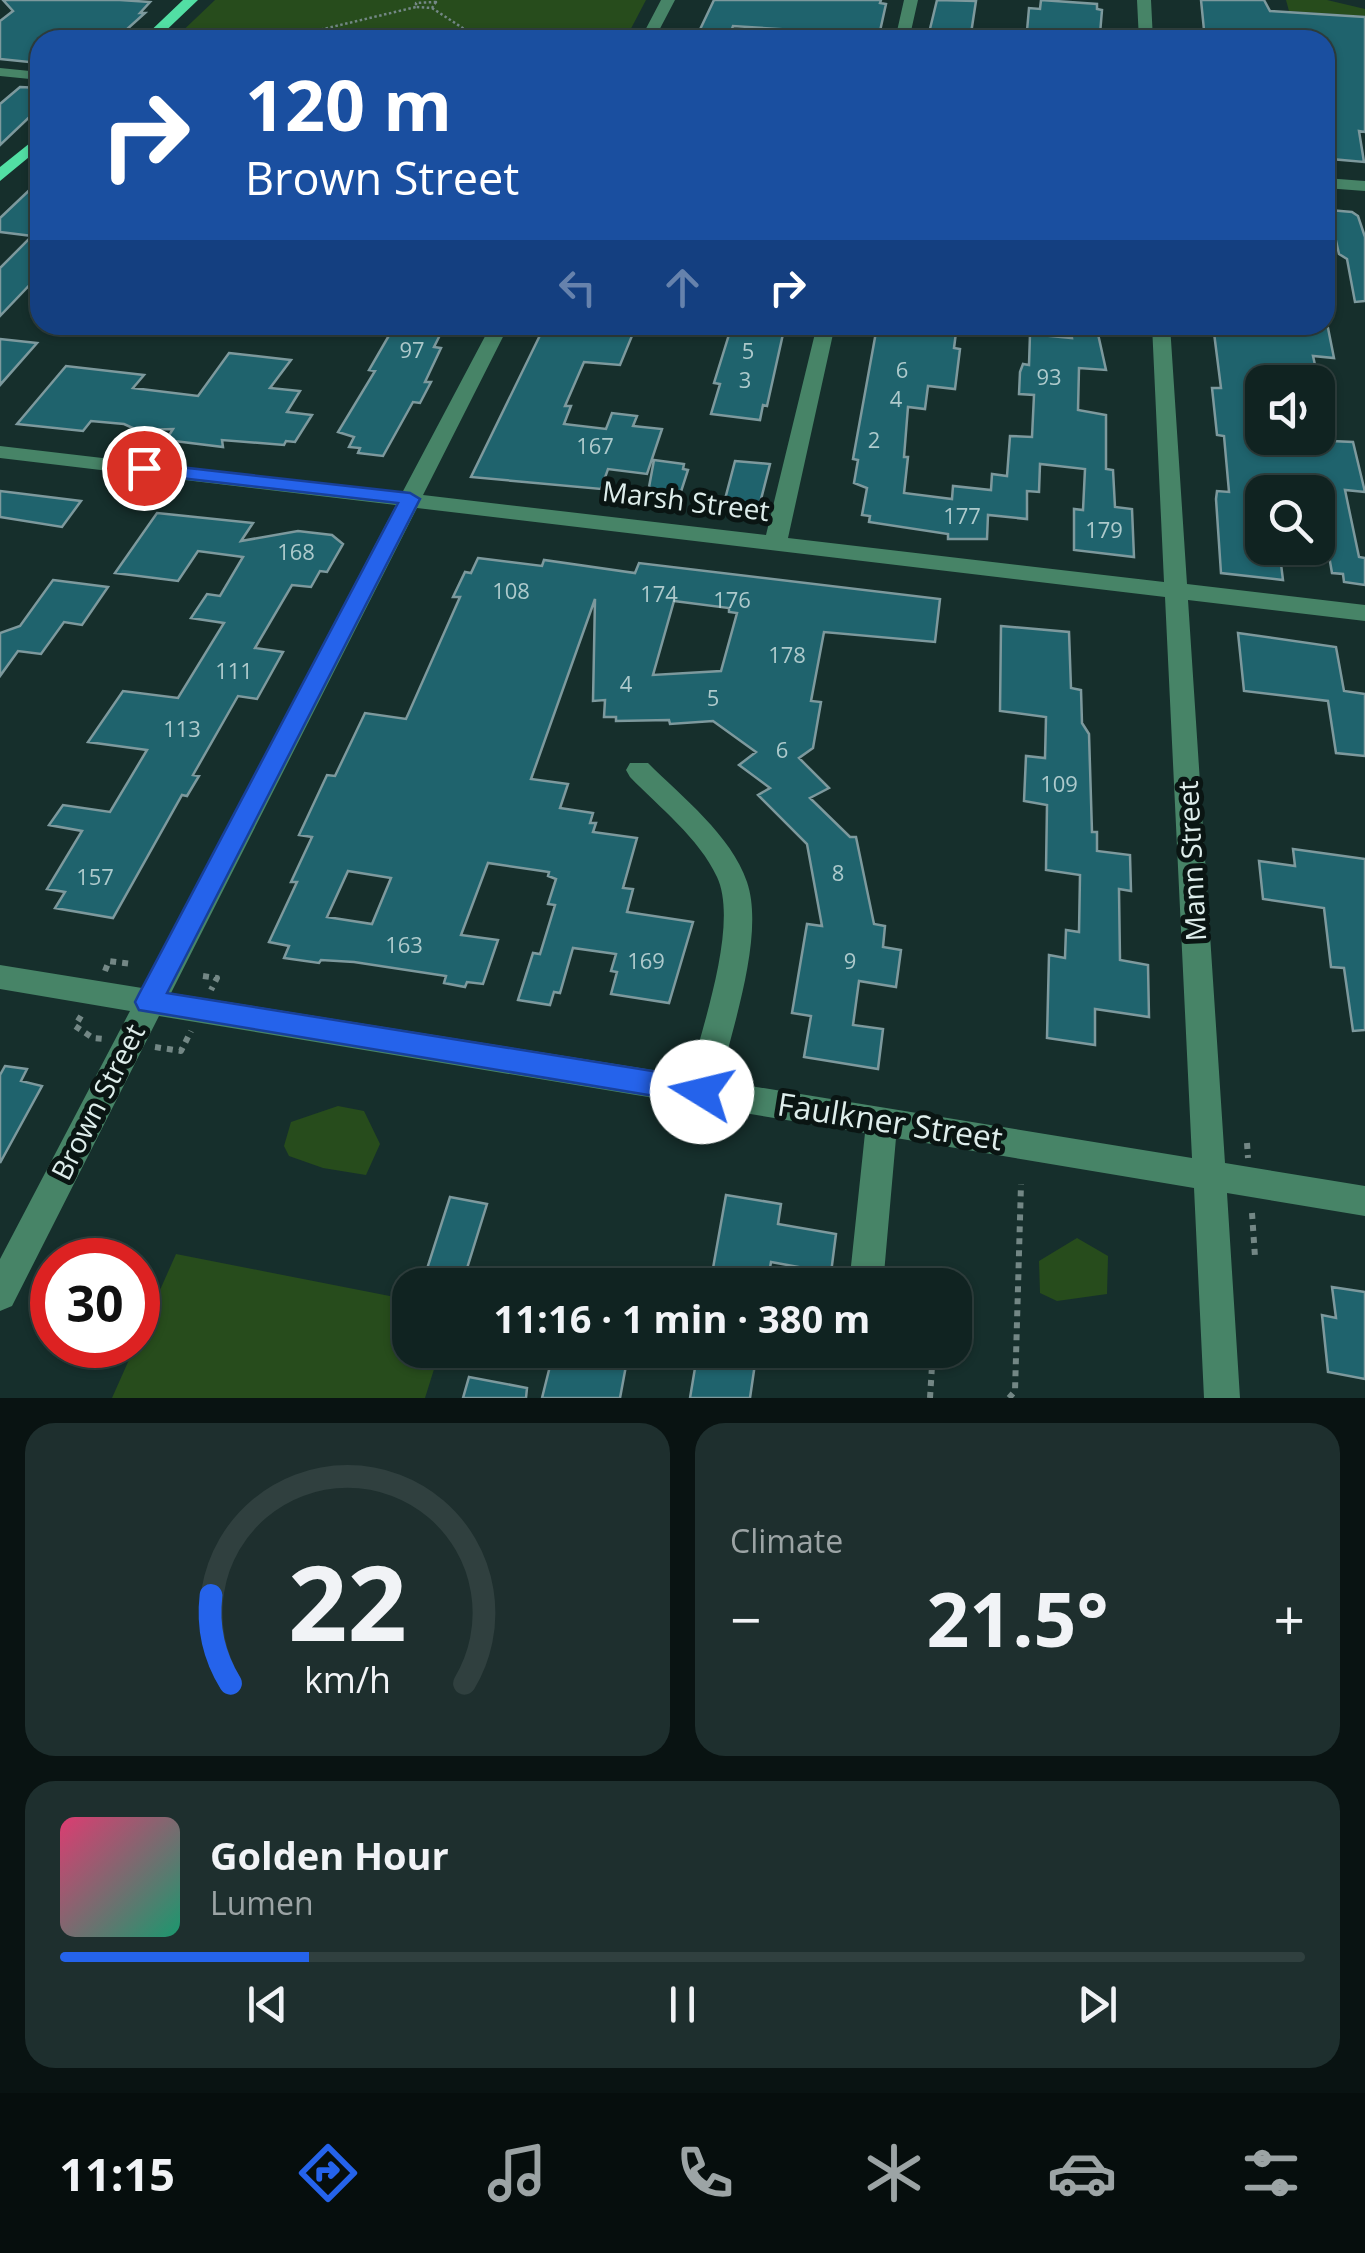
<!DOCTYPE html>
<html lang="en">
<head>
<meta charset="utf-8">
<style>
	:root { --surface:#102321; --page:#1e2f2e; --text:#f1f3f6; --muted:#9ca4a5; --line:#30403f; --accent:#2563eb }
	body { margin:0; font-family:"Open Sans",sans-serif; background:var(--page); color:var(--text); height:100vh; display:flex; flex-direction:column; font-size:38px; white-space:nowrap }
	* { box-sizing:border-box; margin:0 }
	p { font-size:32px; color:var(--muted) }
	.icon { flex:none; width:55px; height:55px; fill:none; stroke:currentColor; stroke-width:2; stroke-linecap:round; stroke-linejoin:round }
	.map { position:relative; height:1398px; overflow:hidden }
	.side { display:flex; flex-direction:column; gap:25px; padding:25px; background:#091312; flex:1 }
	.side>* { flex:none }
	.guide { position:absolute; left:30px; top:30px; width:1305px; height:305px; border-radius:30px; box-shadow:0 2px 8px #0004,0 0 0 2px var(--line); background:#1a4fa0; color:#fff; overflow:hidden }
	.buttons { position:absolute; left:1245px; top:365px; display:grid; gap:20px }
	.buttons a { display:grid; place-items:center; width:90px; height:90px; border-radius:20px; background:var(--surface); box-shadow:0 2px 8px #0004,0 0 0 2px var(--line); font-size:50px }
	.speed { position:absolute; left:30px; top:1238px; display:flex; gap:20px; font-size:50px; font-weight:700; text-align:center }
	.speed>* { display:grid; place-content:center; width:130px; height:130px; border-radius:50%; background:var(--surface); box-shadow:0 2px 8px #0004,0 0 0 2px var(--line); line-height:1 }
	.speed .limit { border:15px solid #d22; background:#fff; color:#111 }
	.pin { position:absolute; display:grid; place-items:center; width:85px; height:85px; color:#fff; margin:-42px; border:5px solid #fff; border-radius:50%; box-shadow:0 2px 10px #0007 }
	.me { position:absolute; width:110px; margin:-55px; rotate:279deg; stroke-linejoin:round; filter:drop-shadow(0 0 8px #0008) }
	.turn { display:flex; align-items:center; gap:35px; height:210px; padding:0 50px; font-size:45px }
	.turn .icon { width:130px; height:130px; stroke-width:2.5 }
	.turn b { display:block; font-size:70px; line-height:85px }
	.lanes { display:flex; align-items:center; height:95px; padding:0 50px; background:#0003; justify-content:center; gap:50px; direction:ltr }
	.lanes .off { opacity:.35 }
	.big { font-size:75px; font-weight:700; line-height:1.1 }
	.side .card { flex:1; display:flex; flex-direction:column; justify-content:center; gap:15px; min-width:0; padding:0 35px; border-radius:30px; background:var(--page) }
	.side .dial { align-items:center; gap:0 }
	.dial svg { height:260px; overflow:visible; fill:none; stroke:var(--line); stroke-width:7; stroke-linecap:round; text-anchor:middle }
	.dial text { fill:var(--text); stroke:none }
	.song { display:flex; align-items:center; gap:30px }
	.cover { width:120px; height:120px; border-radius:15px; background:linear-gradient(135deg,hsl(340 70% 55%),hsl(160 70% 35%)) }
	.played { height:10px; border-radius:5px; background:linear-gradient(90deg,var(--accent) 20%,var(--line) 20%) }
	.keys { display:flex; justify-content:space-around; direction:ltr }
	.heat { display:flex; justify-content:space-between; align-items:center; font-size:55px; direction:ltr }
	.side .tiles { flex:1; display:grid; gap:25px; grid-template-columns:1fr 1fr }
	.card:last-child { grid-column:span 2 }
	.trip { position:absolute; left:392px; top:1268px; width:580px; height:100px; border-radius:30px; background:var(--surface); box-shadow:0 2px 8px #0004,0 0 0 2px var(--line); font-weight:700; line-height:100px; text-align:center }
	.tabs { display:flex; height:160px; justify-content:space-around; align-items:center; background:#060e0d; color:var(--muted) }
	.tabs .icon { width:70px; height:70px }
	.tabs .on { color:var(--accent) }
	.tabs b { font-size:45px; color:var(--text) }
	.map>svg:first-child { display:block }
	.green { fill:#274c1c }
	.building { fill:#1f636d; stroke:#7d999d; stroke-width:2.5; fill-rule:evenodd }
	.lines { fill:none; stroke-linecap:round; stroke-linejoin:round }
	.path-far1 { stroke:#738785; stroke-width:2.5; stroke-dasharray:2.5 2.5; stroke-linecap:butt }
	.path { stroke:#738785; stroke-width:6; stroke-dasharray:6 6; stroke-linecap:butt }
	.minor { fill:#478467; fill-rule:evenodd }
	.major { fill:#52dfa4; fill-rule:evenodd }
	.route { fill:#2563eb; stroke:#184099; stroke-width:2.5 }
	.labels { text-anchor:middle; stroke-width:10; stroke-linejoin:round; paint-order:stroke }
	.number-label { font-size:22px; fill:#aecacc }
	.street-label { font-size:28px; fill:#deedeb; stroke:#0a1513 }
	.near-street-label { font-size:32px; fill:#deedeb; stroke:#0a1513 }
</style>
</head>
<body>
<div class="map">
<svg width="1365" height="1398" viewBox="0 0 1365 1398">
	<rect width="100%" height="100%" fill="#162f2c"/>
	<path class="green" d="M215 0H646L625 40H173Z
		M1286 0H1327L1365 9V16L1289 11Z
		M338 1106 364 1111 380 1144 366 1175 323 1168 289 1156 284 1146 291 1122Z
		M1077 1238 1108 1256 1107 1294 1057 1301 1040 1293 1039 1261Z
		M176 1254 410 1300V1350H440L425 1398H112Z"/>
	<path class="building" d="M3 0H120L150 2 140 13H145L115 40H40V53L29 62 0 59V21L13 11Z
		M714 0H881L880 3 886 4 878 40H811L810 31 733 26 728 40H695Z
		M937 0 976 1 970 40 928 37Z
		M1041 0 1097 4V9L1102 10 1100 34 1027 31 1029 8 1040 9Z
		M1201 0H1264L1270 11 1365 17V132L1359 131 1364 162 1331 159 1325 127V40H1205Z
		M20 87 40 88V107L0 145V104Z
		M40 180V274L0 316V268L32 236 0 232V218Z
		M1329 210 1352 212 1358 216 1365 237V301L1355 302 1347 259 1339 254Z
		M395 325H445L434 347 441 348 425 382H431L420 403 413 402 383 456 358 453 360 448 349 447 354 437 338 432 375 371 369 370Z
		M545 325 634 331 620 365 584 362 565 406H571L564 424 606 429 612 413 637 416 633 426 662 429 647 474 608 469 601 489 471 477Z
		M732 325H785L767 406 763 405 760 420 711 414 720 384 714 383Z
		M903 325H957L954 348 960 349 955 389 928 386 925 409 908 407 904 457H908L904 493 952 499 953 486 991 490 992 474 1007 476 1010 436 1032 437 1034 395 1019 394 1020 372 1023 364 1029 365 1030 334 1072 338 1070 325H1096L1106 370 1079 368 1078 410 1106 415V469L1113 470 1115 507 1132 509 1134 557 1074 550V509L1083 510 1085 469 1040 464 1039 492 1027 491V519L988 515 987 539H948V534L869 522 870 516 862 515 867 488 854 483 858 460 853 459 876 332 902 331Z
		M1213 325H1324L1328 328 1334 358 1313 356 1318 378 1262 373 1263 381 1253 380 1260 427 1262 438 1353 442 1365 492 1345 490 1359 557 1365 558V585L1344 582 1343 574 1332 573 1318 492H1262V548H1279L1283 580 1221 573 1216 499 1217 491 1229 492 1224 436 1217 435 1212 388H1221Z
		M0 339 37 343 0 385Z
		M229 353 291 360 270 388 300 391 287 412 312 415 295 442 286 441 284 445 222 440 223 447 166 440 173 429 137 430 124 424 91 421 83 431 17 424 66 366 144 375 133 388 198 396Z
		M654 460 684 464 683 469 688 470 678 501 647 498Z
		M735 461 770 464 758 511 723 507Z
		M0 491 81 501 62 527 0 517Z
		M157 513 253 523 241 541 298 531 332 535 343 544 327 572 320 571 311 587 292 585 255 648 283 652 257 699 238 696 193 775 199 776 187 796 182 795 113 918 55 908 65 892 47 889 82 831 49 825 63 805 110 812 147 750 88 742 123 691 178 698 224 623 191 618 207 594 220 596 243 557 198 551 178 581 115 573Z
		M478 558 542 566 544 560 635 573 639 563 940 599 935 642 824 632 811 701 821 702 813 748 799 758 829 788 810 798 850 837H856L874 924 885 926 883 947 901 950 896 987 859 981 853 1025 883 1029 878 1069 804 1057 811 1016 792 1013 807 924 822 926 807 844 758 795 770 788 739 765 756 752 713 721 670 724 669 720 616 721V717H604L605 700 593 701 595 599 531 779 568 784 560 808 593 813 590 823H596L593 832 637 838 623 888 633 889 627 912 693 922 669 1003 611 994 617 972 611 971 616 954 573 948 560 993 554 992 550 1005 518 1000 533 953 540 954 555 905 548 904 556 879 548 876 549 872 488 863 461 935 498 940 483 984 467 982 465 987 444 983 446 976 354 962 321 960 319 963 284 958 289 946 269 942 297 882H291L312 837 299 835 327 775 335 776 365 713 406 719 460 597H453L465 572 471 573ZM674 601 729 608V612L737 613 721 671 653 675ZM348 871 391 878 372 924 327 917Z
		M53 580 108 587 82 625 64 622 41 654 18 651 0 676V633L20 626Z
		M1001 626 1069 632 1071 688 1081 690 1082 723 1089 734 1092 832H1097V851L1130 855 1131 891 1119 889 1120 960 1148 965 1149 1017 1095 1009V1045L1047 1038 1049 955 1065 958 1066 930 1079 932 1080 875 1046 870 1047 805 1024 801 1026 756 1045 758 1046 717 1000 711Z
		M1238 633 1336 647 1344 691 1365 694V756L1336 753 1328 701 1244 691Z
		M1293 849 1365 859V1030L1353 1031 1344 968 1331 967 1324 908 1263 899 1259 861 1295 866Z
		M5 1066 27 1069 21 1081 42 1086 0 1163V1075Z
		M726 1195 781 1204 778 1224 836 1234 831 1273 771 1262 767 1285H710Z
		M450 1197 487 1204 464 1278 426 1272Z
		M1332 1287 1365 1292V1379L1328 1372 1322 1315 1336 1318Z
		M554 1350H600L628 1355 620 1398H542Z
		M698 1350H757L750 1398H690Z
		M469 1377 527 1388 526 1398H463Z"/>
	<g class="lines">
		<path class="path-far1" d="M436 2 432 8 416 7V3Z
			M432 8 481 40
			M277 40 416 7"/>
		<path class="path" d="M105 971 109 961 132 964
			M203 976 217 978 211 990
			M81 1016 75 1026 93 1038 104 1039
			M155 1047 181 1051 191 1031
			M1247 1143 1248 1158
			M1252 1213 1255 1257
			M930 1398 933 1350
			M1009 1398 1015 1391 1021 1184"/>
		<path class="minor" d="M661 0H675L654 40H640Z
			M904 0H918L909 40H895Z
			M1137 0H1151L1153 40H1139Z
			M0 68 40 72V80L0 76Z
			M1325 178 1365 181V191L1325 188Z
			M491 325H509L423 495 766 535 817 325H835L788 538 1164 582 1152 325H1170L1187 584 1365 605V621L1188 600 1225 1163 1365 1186V1216L1227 1193 1240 1398H1204L1194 1188 896 1138 883 1285H849L865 1133 159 1016 12 1306 0 1311V1259L130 1011 0 989V965L142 988 396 505 0 458V446L402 493ZM417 508 1165 597 1192 1158 720 1081C732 1028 765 935 747 882 731 835 682 797 648 763H630L626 770 630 777C659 807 699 838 717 877 739 924 702 1027 690 1076L171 993Z"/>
		<path class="major" d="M183 0H198L156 40H141Z
			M40 135V148L0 181V167Z"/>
	</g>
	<path class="route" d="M144 463 410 493 420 499 167 993 702 1079 712 1083 717 1092 712 1100 702 1104 139 1010 135 1002 139 994 398 503 137 473 134 468Z"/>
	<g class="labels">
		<g class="number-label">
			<text x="412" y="358">97</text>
			<text x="748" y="359">5</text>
			<text x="902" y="378">6</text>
			<text x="1049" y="385">93</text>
			<text x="745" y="388">3</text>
			<text x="896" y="407">4</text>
			<text x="874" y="448">2</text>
			<text x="595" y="454">167</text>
			<text x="962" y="524">177</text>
			<text x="1104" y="538">179</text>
			<text x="296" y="560">168</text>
			<text x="511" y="599">108</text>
			<text x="659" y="602">174</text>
			<text x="732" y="608">176</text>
			<text x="787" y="663">178</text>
			<text x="234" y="679">111</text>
			<text x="626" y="692">4</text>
			<text x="713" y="706">5</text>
			<text x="182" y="737">113</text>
			<text x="782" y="758">6</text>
			<text x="1059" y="792">109</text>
			<text x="838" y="881">8</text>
			<text x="95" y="885">157</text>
			<text x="404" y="953">163</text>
			<text x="646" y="969">169</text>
			<text x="850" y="969">9</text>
		</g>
		<g class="street-label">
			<text transform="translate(686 501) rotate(7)" y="10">Marsh Street</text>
			<text transform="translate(1192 861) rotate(-93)" y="10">Mann Street</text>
			<text transform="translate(98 1102) rotate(-63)" y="10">Brown Street</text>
		</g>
		<g class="near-street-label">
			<text transform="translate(890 1122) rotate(9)" y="11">Faulkner Street</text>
		</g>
	</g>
</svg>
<div class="buttons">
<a><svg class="icon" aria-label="sound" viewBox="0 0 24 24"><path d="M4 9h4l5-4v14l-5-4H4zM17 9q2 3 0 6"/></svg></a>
<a><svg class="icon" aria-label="search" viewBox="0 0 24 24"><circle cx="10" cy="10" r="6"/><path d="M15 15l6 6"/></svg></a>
</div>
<div class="speed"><div class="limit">30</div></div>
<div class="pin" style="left:144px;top:468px;background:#d93025"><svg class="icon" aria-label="arrive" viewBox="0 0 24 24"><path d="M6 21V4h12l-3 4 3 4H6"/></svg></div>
<svg class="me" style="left:702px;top:1092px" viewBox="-20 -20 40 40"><circle r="19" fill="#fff"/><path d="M0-13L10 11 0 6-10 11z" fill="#2563eb"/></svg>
<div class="trip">11:16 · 1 min · 380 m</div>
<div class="guide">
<div class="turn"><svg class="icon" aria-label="right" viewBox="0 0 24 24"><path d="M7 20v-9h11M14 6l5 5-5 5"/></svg><div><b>120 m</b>Brown Street</div></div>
<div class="lanes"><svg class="icon off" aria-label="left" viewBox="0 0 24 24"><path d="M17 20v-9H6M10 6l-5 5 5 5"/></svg><svg class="icon off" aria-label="ahead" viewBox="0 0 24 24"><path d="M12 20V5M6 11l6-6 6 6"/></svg><svg class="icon" aria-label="right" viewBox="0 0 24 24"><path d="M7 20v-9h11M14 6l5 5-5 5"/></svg></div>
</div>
</div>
<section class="side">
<div class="tiles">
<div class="card dial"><svg viewBox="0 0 100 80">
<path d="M14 69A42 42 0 1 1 86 69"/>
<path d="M14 69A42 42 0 0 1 8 42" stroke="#2563eb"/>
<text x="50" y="56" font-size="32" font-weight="700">22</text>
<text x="50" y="72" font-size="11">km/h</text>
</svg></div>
<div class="card"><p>Climate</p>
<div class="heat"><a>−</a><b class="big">21.5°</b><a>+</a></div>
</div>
<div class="card">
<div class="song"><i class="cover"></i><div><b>Golden Hour</b><p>Lumen</p></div></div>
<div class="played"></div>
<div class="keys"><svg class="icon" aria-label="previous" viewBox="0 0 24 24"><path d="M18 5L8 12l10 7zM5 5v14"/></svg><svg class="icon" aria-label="pause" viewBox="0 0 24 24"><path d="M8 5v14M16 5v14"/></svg><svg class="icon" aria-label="next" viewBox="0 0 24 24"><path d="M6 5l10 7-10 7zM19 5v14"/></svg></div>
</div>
</div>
</section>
<nav class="tabs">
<b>11:15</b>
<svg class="icon on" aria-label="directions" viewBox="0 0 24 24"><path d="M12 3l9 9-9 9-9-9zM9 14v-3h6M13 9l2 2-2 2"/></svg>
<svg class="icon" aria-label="music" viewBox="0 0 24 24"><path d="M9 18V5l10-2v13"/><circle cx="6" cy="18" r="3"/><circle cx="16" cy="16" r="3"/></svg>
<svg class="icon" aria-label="phone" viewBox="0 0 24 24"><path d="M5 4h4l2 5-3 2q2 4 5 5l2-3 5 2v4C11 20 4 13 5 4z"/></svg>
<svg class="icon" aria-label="climate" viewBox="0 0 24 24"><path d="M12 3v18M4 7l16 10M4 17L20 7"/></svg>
<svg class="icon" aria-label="car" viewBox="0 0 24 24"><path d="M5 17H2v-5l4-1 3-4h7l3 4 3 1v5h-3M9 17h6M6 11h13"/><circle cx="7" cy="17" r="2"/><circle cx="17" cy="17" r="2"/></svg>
<svg class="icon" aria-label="filters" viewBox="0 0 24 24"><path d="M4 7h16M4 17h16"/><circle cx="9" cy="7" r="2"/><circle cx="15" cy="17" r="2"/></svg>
</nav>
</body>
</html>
